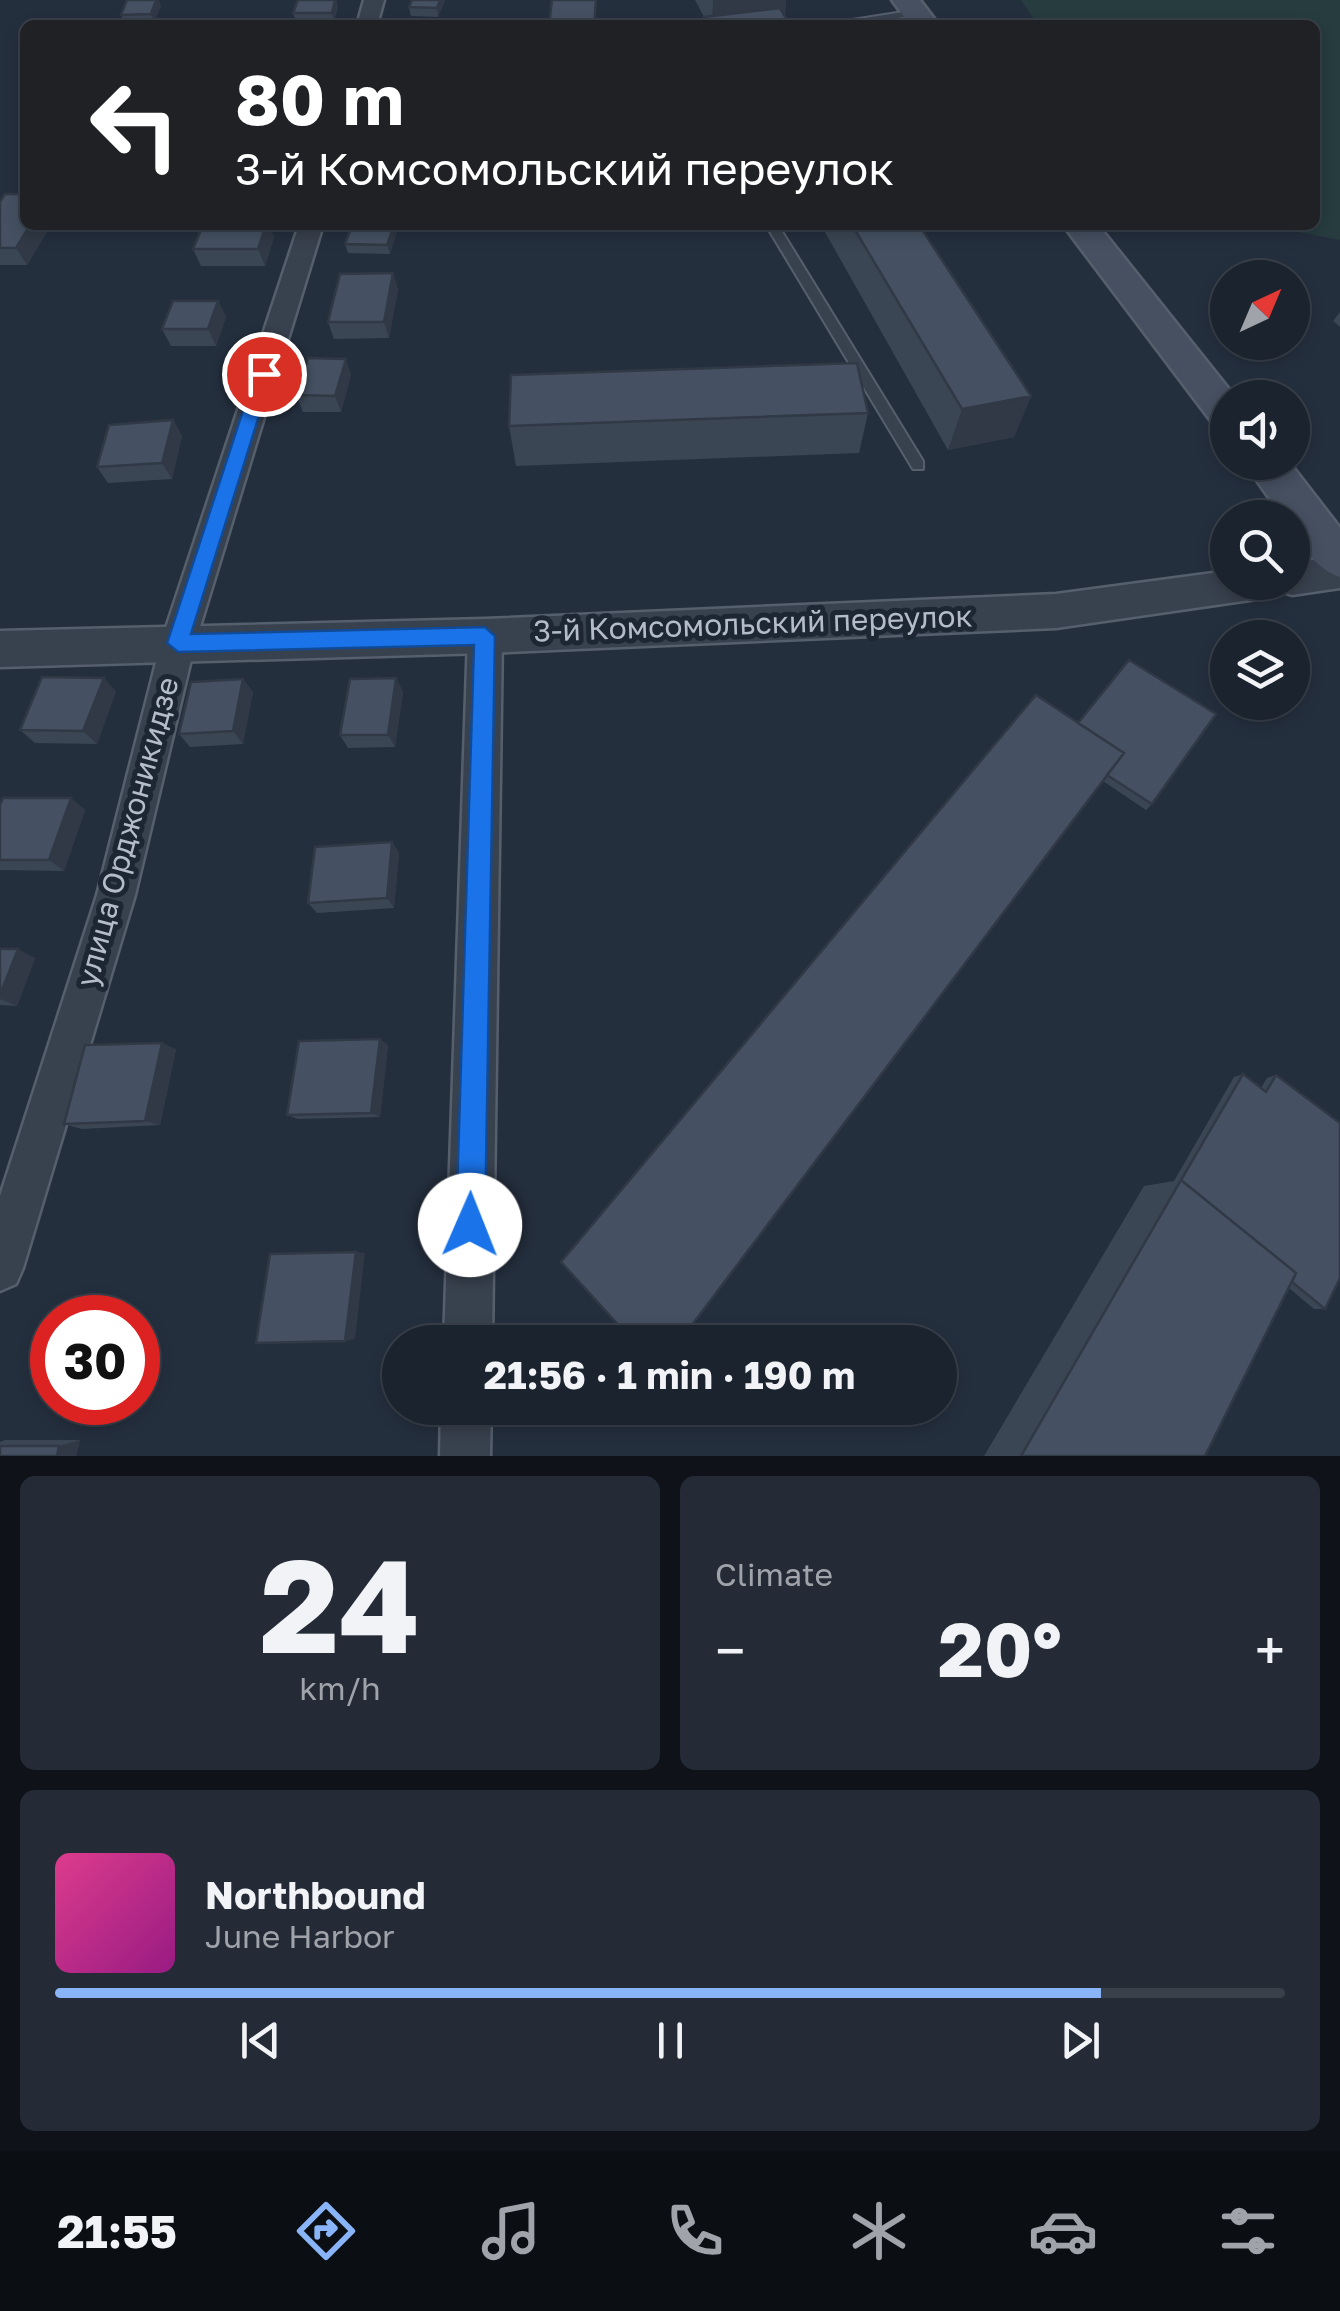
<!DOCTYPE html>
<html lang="en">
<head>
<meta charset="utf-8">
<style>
	:root { --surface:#1b232e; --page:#242b36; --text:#f1f3f6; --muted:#a0a4aa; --line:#39404a; --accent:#8ab4f8 }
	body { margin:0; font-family:"Golos Text",sans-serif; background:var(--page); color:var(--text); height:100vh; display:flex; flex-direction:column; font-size:38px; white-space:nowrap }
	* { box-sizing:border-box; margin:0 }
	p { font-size:32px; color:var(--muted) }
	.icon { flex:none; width:55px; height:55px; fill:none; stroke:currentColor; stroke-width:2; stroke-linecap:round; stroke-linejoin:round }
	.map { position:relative; height:1456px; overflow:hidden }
	.sheet { display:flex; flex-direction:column; gap:20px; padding:20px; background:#0f1319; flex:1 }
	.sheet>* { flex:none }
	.guide { position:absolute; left:20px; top:20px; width:1300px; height:210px; border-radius:15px; box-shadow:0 5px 15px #0003,0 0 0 2px var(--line); background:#202124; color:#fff; overflow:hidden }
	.needle { width:65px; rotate:44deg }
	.buttons { position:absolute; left:1210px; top:260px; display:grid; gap:20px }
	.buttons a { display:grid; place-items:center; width:100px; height:100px; border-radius:50%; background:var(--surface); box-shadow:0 5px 15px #0003,0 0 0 2px var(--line); font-size:50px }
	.speed { position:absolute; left:30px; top:1295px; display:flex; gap:20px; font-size:50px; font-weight:700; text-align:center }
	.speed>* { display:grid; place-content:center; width:130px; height:130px; border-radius:50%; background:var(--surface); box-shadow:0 5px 15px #0003,0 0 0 2px var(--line); line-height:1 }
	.speed .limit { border:15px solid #d22; background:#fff; color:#111 }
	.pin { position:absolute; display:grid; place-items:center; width:85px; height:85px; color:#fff; margin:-42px; border:5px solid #fff; border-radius:50%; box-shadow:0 2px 10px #0007 }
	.me { position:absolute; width:110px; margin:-55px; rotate:1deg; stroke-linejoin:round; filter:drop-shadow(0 0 8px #0008) }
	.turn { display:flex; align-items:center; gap:35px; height:210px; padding:0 50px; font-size:45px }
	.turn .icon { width:130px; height:130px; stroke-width:2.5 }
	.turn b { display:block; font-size:70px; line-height:85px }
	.big { font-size:75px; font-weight:700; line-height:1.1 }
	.sheet .tile { flex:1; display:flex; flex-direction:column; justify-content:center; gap:15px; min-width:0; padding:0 35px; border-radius:15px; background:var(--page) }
	.sheet .dial { align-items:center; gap:0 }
	.dial b { font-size:130px; line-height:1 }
	.song { display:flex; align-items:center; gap:30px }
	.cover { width:120px; height:120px; border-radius:15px; background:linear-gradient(135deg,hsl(330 70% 55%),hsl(310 70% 35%)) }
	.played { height:10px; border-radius:5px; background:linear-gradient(90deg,var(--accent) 85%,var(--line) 85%) }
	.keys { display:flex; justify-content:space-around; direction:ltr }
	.heat { display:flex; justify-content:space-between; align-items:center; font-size:55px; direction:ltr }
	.sheet .tiles { flex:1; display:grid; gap:20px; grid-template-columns:1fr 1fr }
	.tile:last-child { grid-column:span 2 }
	.trip { position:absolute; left:382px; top:1325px; width:575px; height:100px; border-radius:50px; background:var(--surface); box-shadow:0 5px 15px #0003,0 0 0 2px var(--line); font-weight:700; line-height:100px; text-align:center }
	.tab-bar { display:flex; height:160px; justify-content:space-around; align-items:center; background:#0b0e12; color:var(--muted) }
	.tab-bar .icon { width:70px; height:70px }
	.tab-bar .on { color:var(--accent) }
	.tab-bar b { font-size:45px; color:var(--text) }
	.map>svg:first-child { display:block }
	.green { fill:#263c3f }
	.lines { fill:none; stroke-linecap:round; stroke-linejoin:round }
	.service-casing { stroke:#565f6c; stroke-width:4 }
	.minor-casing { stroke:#565f6c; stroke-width:5 }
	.tertiary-casing { stroke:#565f6c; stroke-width:5 }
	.secondary-casing { stroke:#565f6c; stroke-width:5 }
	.service { fill:#38414e; fill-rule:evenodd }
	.minor { fill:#38414e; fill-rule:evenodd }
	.tertiary { fill:#38414e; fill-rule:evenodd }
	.secondary { fill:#465061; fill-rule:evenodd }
	.wall { fill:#3b4654 }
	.shaded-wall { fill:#303945 }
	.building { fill:#455162; stroke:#303945; stroke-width:2.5 }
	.route { fill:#1a73e8; stroke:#114b97; stroke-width:2.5 }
	.labels { text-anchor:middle; stroke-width:10; stroke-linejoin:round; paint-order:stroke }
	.street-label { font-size:30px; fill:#b4bcc9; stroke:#1d2633 }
</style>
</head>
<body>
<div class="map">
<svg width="1340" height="1456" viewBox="0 0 1340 1456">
	<rect width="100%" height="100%" fill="#242f3e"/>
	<path class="green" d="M1021 0H1340V240L1262 225H1315V25H1038Z"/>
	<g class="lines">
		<defs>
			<path id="service" d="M916 10 919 11V15L848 25H821Z
				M766 225H778L923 461V469H913Z"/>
			<path id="minor" d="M364 0H384L377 25H357Z
				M299 225H323L195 643 135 895 23 1268 16 1284 0 1291V1196L97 895 161 643Z
				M485 623 497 626 502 636 492 1342H444L468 636 473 626Z
				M441 1408H491L490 1456H440Z"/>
			<path id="tertiary" d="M1340 556V588L1292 595 1280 591 1264 598 1056 628 485 653 0 667V631L485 619 1056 594 1228 571V582H1292V563Z"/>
			<path id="secondary" d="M892 0H920L939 25H910Z
				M1063 225H1098L1236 398H1228V429L1214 425Z
				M1244 462H1289L1340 528V577C1318 570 1292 541 1292 518H1283Z"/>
		</defs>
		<use href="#service" class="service-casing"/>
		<use href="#minor" class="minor-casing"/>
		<use href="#tertiary" class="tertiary-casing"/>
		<use href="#secondary" class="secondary-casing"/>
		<use href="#service" class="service"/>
		<use href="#minor" class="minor"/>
		<use href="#tertiary" class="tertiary"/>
		<use href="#secondary" class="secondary"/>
	</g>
	<path class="wall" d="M298 0H336L338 7 334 21 296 22 293 13Z
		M412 0H445L438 17 411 16 409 7Z
		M695 0H786L785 15 790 25H704V17Z
		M161 6 154 22 125 24 121 15Z
		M0 202 25 225H51L27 265H0Z
		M352 225H395L397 231 390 254 348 253 345 244Z
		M821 225H919L1031 396 1014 437 948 450Z
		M274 237 265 266H201L193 249Z
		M393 273 398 290 389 338 334 339 328 322Z
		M218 301 226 317 216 346H171L162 329Z
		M1340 312V327L1333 321Z
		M351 375 341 412H303L296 395Z
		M868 413 859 453 516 466 509 426Z
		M173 420 182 436 172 479 108 483 97 467Z
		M396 678 403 692 395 747 348 748 340 735Z
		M243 679 253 692 243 744 190 747 179 734Z
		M116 691 97 744 35 743 20 730Z
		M1036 695 1152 804 1146 810 1103 781Z
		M71 798 85 810 64 871 0 870V805Z
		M392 842 399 853 394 908 317 913 308 903Z
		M0 949 35 958 17 1006 0 1005Z
		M388 1045 380 1117 298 1119 287 1115Z
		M176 1049 160 1125 82 1129 64 1124Z
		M1243 1074 1261 1088 1267 1078 1276 1075 1325 1309H1314L1289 1288 1205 1456H984L1144 1186 1174 1181 1234 1077Z
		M5 1440H80L76 1456H0V1442Z"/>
	<path class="shaded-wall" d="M156 0H159L161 6 154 22 151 14Z
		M335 0 338 7 334 21 332 13Z
		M440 0H445L438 17 437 8Z
		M713 0H786L784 19 712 25Z
		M30 225H51L27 265 16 248Z
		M266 225H269L274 237 265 266 258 249Z
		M394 225H395L397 231 390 254 387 245Z
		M393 273 398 290 389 338 384 322Z
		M218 301 226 317 216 346 208 329Z
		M346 359 351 375 341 412 335 396Z
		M1031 396 1014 437 948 450 962 409Z
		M173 420 182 436 172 479 162 463Z
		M104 678 116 691 97 744 83 731Z
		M396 678 403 692 395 747 388 735Z
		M243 679 253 692 243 744 233 731Z
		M71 798 85 810 64 871 49 860Z
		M392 842 399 853 394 908 387 898Z
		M18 949 35 958 17 1006 0 999V995Z
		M380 1039 388 1045 380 1117 371 1113Z
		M162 1043 176 1049 160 1125 145 1121Z
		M356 1252 365 1253 355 1339 345 1341Z
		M80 1440 76 1456H57L59 1446Z"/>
	<path class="building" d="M127 0H156L151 14 121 15Z
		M298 0H335L332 13H293Z
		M412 0H440L437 8 409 7Z
		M552 0H596L594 25H549Z
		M780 8 790 25H709L704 17Z
		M5 194H25V225H30L16 248H0V202Z
		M203 225H266L258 249H193Z
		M352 225H394L387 245 345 244Z
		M852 225H919L1031 396 962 409Z
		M393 273 384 322H328L340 274Z
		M173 301H218L208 329H162Z
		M308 358 346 359 335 396 296 395Z
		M857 363 868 413 509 426 511 375Z
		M173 420 162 463 97 467 109 425Z
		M1129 660 1216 714 1152 804 1107 775 1124 753 1078 723Z
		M42 677 104 678 83 731 20 730Z
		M396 678 388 735H340L350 679Z
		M243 679 233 731 179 734 191 682Z
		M1036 695 1124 753 679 1342H634L561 1262Z
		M3 798H71L49 860H0V805Z
		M392 842 387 898 308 903 315 847Z
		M0 949H18L0 995Z
		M380 1039 371 1113 287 1115 299 1041Z
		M162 1043 145 1121 64 1124 85 1045Z
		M1243 1074 1266 1092 1276 1075 1340 1123V1278L1325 1309 1292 1282 1296 1273 1181 1180Z
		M1181 1180 1296 1273 1205 1456H1021Z
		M356 1252 345 1341 256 1343 270 1254Z
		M0 1446H59L57 1456H0Z"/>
	<path class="route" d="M264 368 272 374 191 634 485 627 495 636 485 1225 481 1235 470 1240 460 1235 456 1225 474 645 178 652 167 643 255 374Z"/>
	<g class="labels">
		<g class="street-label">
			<text transform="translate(753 624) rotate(-2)" y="10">3-й Комсомольский переулок</text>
			<text transform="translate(128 832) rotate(-75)" y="10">улица Орджоникидзе</text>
		</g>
	</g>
</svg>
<div class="buttons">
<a><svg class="needle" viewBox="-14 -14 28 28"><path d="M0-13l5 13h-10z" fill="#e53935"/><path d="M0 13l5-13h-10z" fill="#a0a4aa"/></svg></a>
<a><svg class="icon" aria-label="sound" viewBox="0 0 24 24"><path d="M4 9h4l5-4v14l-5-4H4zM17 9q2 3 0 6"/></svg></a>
<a><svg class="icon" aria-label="search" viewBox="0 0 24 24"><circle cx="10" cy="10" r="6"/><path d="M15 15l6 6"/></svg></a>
<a><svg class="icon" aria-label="layers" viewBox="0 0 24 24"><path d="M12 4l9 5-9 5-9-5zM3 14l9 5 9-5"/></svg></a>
</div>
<div class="speed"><div class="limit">30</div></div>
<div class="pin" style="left:264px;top:374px;background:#d93025"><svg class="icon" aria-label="arrive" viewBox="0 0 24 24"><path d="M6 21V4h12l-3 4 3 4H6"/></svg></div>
<svg class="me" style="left:470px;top:1225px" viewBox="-20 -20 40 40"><circle r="19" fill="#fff"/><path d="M0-13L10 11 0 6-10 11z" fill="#1a73e8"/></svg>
<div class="trip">21:56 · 1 min · 190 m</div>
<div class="guide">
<div class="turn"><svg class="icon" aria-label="left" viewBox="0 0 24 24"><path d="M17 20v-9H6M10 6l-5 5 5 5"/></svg><div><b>80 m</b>3-й Комсомольский переулок</div></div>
</div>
</div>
<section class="sheet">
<div class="tiles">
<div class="tile dial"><b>24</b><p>km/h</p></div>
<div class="tile"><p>Climate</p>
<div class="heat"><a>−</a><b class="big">20°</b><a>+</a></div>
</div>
<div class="tile">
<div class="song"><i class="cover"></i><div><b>Northbound</b><p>June Harbor</p></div></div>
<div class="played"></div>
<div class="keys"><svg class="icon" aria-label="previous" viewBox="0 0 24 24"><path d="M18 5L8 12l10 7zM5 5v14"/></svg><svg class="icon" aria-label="pause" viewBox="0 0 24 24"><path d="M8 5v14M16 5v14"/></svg><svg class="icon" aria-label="next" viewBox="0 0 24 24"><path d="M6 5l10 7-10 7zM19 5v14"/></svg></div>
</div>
</div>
</section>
<nav class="tab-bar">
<b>21:55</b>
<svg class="icon on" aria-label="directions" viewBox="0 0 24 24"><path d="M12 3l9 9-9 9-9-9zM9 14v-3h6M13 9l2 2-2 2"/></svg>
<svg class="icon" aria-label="music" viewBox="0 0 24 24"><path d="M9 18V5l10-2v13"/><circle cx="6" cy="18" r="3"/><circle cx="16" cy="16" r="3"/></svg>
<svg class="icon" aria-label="phone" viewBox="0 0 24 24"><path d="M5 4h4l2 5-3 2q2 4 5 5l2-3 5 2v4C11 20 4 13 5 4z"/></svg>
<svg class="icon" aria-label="climate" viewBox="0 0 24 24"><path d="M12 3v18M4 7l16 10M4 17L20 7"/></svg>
<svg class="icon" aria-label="car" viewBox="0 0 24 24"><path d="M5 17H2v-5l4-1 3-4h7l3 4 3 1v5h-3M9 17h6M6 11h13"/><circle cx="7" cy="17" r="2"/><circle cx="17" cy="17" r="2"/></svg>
<svg class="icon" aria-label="filters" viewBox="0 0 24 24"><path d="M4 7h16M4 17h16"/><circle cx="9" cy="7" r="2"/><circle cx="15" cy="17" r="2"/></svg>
</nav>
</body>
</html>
